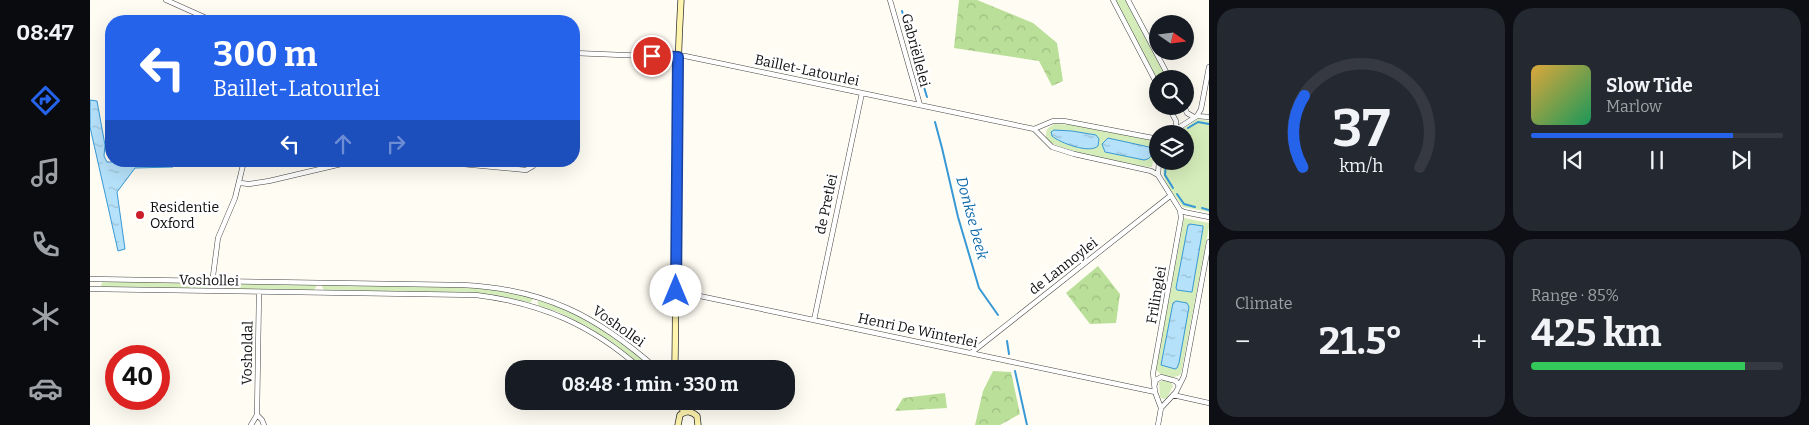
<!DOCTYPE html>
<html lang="en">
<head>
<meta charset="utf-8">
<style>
	:root { --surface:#171b24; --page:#242831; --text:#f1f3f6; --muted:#9ea1a6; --line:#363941; --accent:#2563eb }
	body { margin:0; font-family:Bitter,serif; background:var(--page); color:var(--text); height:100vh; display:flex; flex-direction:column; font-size:19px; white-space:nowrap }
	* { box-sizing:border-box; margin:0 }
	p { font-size:16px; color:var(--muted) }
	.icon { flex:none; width:28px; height:28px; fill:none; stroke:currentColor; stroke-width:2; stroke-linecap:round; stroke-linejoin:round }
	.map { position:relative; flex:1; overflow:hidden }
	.side { display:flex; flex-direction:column; gap:8px; padding:8px; background:#0d0f14; width:600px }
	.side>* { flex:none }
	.top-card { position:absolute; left:15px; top:15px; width:475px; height:152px; border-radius:20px; box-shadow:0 5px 20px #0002; background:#2563eb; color:#fff; overflow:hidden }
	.needle { width:32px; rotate:104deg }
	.buttons { position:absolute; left:1059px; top:15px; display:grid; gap:10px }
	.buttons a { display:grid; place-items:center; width:45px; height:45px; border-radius:50%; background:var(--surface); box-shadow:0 5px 20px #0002; font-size:25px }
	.speed { position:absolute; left:15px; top:345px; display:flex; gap:10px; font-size:25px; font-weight:700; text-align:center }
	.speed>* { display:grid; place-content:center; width:65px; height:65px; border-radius:50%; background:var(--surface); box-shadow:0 5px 20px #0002; line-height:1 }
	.speed .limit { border:8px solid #d22; background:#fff; color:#111 }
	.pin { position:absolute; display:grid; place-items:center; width:42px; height:42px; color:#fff; margin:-21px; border:2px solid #fff; border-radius:50%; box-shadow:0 1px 5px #0007 }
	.me { position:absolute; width:55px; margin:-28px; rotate:0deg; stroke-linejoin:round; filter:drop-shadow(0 0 4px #0008) }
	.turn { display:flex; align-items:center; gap:18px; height:105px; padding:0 25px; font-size:22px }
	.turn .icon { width:65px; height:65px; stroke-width:2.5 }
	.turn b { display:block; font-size:35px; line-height:42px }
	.lanes { display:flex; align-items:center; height:48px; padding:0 25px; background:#0003; justify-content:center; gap:25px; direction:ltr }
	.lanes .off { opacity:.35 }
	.big { font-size:38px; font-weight:700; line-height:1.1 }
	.side .card { flex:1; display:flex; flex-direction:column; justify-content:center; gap:8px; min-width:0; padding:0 18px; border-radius:20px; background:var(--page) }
	.side .dial { align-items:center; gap:0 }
	.dial svg { height:130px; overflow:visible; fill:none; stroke:var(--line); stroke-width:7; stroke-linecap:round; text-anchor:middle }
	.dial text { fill:var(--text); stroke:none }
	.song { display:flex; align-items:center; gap:15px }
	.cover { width:60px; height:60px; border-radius:8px; background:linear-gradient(135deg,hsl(40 70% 55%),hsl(150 70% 35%)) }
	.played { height:5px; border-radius:2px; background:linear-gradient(90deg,var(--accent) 80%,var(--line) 80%) }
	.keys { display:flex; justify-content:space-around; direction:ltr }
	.heat { display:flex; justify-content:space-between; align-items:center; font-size:28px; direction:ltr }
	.charge { height:8px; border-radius:4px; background:linear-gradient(90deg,#34c759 85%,var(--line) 0) }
	.side .tiles { flex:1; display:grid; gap:8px; grid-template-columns:repeat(2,1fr) }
	.trip { position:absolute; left:415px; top:360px; width:290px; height:50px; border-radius:20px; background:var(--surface); box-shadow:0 5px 20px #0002; font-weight:700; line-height:50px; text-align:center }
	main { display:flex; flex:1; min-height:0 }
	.tabs { display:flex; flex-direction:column; width:90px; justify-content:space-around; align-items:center; background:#090b0e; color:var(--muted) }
	.tabs .icon { width:35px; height:35px }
	.tabs .selected { color:var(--accent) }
	.tabs b { font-size:22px; color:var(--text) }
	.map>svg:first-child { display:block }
	.grass { fill:#d5edba }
	.forest { fill:url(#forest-crowns) }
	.water { fill:url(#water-ripples); stroke:#3799d5 }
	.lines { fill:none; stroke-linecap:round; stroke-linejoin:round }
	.stream { stroke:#3799d5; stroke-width:2 }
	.street-casing { stroke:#434343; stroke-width:5.5 }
	.secondary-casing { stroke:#323232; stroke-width:7 }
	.street { stroke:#fff; stroke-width:4.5 }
	.secondary { stroke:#fff5ae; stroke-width:5.5 }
	.route-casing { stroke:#184099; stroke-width:12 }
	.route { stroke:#2563eb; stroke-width:9 }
	.poi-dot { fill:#ca1f2a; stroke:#fff; stroke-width:2 }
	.labels { text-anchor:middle; stroke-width:5; stroke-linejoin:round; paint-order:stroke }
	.street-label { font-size:14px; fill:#101010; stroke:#fff }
	.poi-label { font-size:14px; fill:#101010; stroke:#fff; text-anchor:start }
	.water-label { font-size:15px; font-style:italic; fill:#106aab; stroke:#fff }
</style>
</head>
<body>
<main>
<nav class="tabs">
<b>08:47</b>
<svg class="icon selected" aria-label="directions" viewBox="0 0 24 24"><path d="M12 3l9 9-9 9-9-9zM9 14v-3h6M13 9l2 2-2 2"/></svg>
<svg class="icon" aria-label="music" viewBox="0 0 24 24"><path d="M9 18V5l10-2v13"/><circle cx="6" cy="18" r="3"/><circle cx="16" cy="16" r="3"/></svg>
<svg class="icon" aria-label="phone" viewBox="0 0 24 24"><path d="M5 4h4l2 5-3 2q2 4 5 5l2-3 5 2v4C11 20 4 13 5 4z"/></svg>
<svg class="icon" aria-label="climate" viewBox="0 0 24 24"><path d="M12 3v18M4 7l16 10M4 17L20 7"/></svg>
<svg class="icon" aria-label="car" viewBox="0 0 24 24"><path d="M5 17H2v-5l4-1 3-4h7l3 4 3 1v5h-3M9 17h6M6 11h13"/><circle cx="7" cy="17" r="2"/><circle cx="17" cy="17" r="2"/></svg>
</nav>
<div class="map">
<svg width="1119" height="425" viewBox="0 0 1119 425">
	<defs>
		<pattern id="forest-crowns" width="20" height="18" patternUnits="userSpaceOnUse" patternTransform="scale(1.25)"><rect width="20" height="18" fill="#b9df98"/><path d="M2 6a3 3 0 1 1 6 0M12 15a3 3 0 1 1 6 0" fill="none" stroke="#9ebe82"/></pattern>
		<pattern id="water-ripples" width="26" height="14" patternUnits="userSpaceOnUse" patternTransform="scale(1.25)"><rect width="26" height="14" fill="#b5e1fa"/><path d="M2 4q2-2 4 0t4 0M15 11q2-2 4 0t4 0" fill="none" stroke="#9bc0d5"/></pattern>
	</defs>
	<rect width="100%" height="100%" fill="#fffcf3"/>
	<path class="grass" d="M1025 0H1036L1077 79H1068L1067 81Z
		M1108 119 1119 121V212L1093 207C1082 192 1069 179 1074 161H1095V134H1086Z
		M964 124 987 125 1067 141 1062 167C1050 168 964 149 957 140 955 137 956 133 957 129Z
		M1094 218 1119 223V227L1091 374C1085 380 1071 376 1066 370Z
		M13 281 119 283V289L12 287 11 285Z
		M133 283 225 285 227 286 224 290 133 289Z
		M234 284 389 287 433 295 443 299 440 303 406 295 381 293 234 290 232 287Z
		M451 300C497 317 526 338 564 369H555L526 345 498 327 468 312 449 306 447 302Z
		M1074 380 1080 381 1083 386 1077 398 1074 399 1070 397 1069 382Z"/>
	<path class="forest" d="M869 0H887L943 23 967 43 973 81 962 86 949 61 864 48Z
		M1008 266 1030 294 1026 323 1000 324 976 293Z
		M903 371 921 372 930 414 910 425H885L893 391Z
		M855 393 857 408 805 411 813 398Z"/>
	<path class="water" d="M0 100 7 101 15 145 14 156 17 162H82L83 167 45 168 27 192 35 249 28 251 0 127Z
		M964 130 982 131 1006 135 1009 139 1008 146C1000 154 970 143 962 136L961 132Z
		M1018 138 1059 147C1064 152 1062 159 1054 160L1015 152 1012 144Z
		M1100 224 1113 226V228L1102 292H1101L1087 290 1086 288 1098 225Z
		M1086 301 1097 303 1099 307 1089 363 1087 368 1085 369 1071 365 1083 303Z"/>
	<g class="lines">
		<path class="stream" d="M812 11 820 37
			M824 51 831 76
			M833 84 837 97
			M845 122 852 148 868 217 889 288 908 315
			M1098 128 1108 122 1119 124
			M1090 134 1092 133
			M1076 163 1075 175 1083 188
			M1087 194 1094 204 1105 207
			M1112 208 1119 210
			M917 341 919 354
			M925 371 937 425"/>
		<defs>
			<path id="street" d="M76 0 123 21
				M800 0 830 105
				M1023 0 1068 86
				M1038 0 1080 79
				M484 53 581 57 595 56 944 129 962 147 984 154 1061 171 1068 175
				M1078 106 1086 121V128
				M1094 106 1097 113 1104 117
				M1107 116 1111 109 1119 67
				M944 129 963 121H974L1068 139
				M1079 134 1107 116 1119 117
				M340 161 436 170 443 166V161
				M1069 161 1068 175 1090 210 1094 212 1119 217
				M150 183 159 184 179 181 264 161
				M123 276 128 238 145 198 154 161
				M0 279 373 285C455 289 507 316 567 369
				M0 289 386 295C451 303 502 325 551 369
				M586 291 1065 392
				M724 320 772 93
				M881 353 1080 196
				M1065 384 1066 380 1071 377 1086 381 1089 386
				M1083 395 1119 403
				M1071 408 1086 392 1094 376 1119 242
				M167 415 169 292
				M167 415 172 420 174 425
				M161 425 167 415
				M1068 425 1071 408 1065 392 1063 373 1091 218 1090 210"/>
			<path id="secondary" d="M583 369 585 361C587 241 584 120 591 0
				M589 401 594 412
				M588 425 590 415C596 410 601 411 607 416L608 425"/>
		</defs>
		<use href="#street" class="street-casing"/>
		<use href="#secondary" class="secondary-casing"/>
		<use href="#street" class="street"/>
		<use href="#secondary" class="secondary"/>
	</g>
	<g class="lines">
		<defs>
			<path id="route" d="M562 56 588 57 586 291"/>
		</defs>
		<use href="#route" class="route-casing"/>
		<use href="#route" class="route"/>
	</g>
	<circle class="poi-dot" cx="50" cy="215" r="5"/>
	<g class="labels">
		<g class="street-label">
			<text transform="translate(826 50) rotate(75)" y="5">Gabriëllelei</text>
			<text transform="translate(717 70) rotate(12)" y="5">Baillet-Latourlei</text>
			<text transform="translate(736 204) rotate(-78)" y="5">de Pretlei</text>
			<text transform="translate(973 266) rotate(-38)" y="5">de Lannoylei</text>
			<text transform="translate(119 280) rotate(1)" y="5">Voshollei</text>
			<text transform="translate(1066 295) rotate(-80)" y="5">Frilinglei</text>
			<text transform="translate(529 326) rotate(35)" y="5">Voshollei</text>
			<text transform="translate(828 330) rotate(12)" y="5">Henri De Winterlei</text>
			<text transform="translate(157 353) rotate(-89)" y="5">Vosholdal</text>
		</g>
		<g class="poi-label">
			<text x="60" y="212">Residentie<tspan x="60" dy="16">Oxford</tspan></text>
		</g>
		<g class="water-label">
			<text transform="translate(882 218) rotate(75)" y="5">Donkse beek</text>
		</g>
	</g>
</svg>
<div class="buttons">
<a><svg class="needle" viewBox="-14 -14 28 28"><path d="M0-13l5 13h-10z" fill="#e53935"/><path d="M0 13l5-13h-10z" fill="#9ea1a6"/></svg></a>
<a><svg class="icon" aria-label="search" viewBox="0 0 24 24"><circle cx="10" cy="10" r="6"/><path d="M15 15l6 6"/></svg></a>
<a><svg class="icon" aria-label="layers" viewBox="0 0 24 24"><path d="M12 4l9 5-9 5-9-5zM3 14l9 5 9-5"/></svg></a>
</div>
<div class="speed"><div class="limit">40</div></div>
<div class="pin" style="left:562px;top:56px;background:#d93025"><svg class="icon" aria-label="arrive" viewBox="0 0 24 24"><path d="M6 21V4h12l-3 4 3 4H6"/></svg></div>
<svg class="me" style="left:586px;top:291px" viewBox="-20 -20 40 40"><circle r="19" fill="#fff"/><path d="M0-13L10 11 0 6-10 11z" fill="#2563eb"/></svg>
<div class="trip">08:48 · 1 min · 330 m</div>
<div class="top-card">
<div class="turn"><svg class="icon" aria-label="left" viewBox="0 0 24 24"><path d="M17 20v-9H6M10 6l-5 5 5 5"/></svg><div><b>300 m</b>Baillet-Latourlei</div></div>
<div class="lanes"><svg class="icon" aria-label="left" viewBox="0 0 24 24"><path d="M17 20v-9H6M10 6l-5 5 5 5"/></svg><svg class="icon off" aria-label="ahead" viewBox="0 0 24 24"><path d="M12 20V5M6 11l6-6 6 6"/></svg><svg class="icon off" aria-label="right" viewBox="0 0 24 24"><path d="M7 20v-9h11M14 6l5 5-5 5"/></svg></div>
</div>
</div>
<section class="side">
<div class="tiles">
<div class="card dial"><svg viewBox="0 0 100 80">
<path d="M14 69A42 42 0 1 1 86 69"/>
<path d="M14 69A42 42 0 0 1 15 25" stroke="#2563eb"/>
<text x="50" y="56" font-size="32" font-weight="700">37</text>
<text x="50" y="72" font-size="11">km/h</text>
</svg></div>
<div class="card">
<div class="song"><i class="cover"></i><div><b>Slow Tide</b><p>Marlow</p></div></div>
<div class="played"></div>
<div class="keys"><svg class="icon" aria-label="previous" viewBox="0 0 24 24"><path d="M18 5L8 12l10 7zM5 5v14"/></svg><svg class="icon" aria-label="pause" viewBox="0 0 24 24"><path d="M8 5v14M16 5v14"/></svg><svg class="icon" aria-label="next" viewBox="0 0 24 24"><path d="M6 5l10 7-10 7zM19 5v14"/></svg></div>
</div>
<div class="card"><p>Climate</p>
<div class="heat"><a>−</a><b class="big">21.5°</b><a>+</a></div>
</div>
<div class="card"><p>Range · 85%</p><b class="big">425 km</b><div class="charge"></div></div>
</div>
</section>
</main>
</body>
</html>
